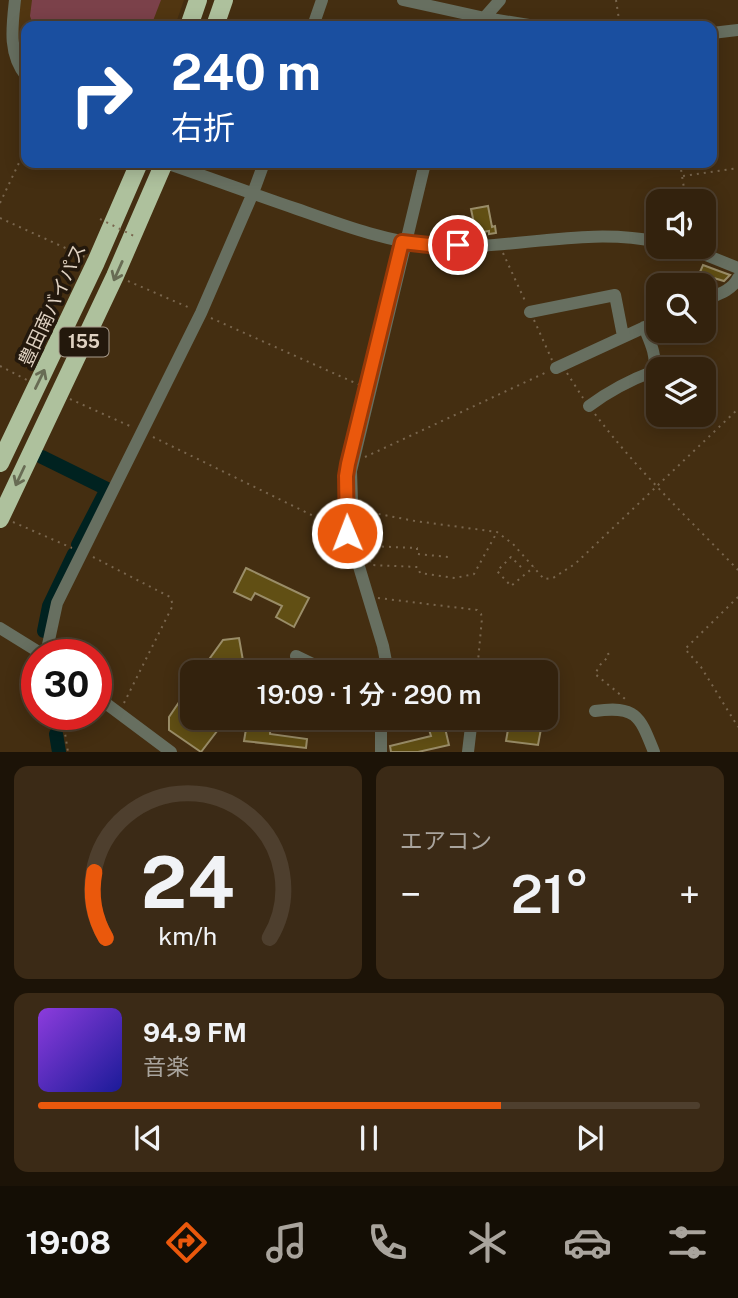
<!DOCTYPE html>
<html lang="ja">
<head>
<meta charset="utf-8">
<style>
	:root { --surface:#33220d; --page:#3b2a16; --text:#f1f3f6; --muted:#a9a49d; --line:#4e3f2e; --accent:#ea580c }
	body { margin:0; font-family:"Public Sans","Noto Sans JP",sans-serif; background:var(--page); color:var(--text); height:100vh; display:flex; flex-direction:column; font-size:26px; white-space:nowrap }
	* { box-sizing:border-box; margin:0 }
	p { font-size:23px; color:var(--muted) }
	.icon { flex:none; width:38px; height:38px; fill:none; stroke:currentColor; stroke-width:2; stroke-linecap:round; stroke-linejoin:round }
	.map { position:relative; height:752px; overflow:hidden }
	.details { display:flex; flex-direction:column; gap:14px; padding:14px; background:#1c1307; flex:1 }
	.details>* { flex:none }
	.banner { position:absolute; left:21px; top:21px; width:696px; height:147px; border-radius:14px; box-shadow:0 4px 18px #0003,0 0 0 2px var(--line); background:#1a4fa0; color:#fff; overflow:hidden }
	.fabs { position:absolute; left:646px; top:189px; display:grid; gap:14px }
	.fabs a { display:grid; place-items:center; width:70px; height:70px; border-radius:14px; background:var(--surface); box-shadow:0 4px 18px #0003,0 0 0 2px var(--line); font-size:35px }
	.speed { position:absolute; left:21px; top:639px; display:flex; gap:14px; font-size:35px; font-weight:700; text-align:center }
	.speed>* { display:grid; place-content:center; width:91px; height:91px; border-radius:50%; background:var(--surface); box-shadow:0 4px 18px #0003,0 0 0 2px var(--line); line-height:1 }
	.speed .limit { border:10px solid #d22; background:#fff; color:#111 }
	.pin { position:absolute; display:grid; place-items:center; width:60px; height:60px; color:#fff; margin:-30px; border:4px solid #fff; border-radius:50%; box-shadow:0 2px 7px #0007 }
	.me { position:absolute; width:77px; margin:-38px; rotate:359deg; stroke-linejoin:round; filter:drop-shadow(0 0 5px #0008) }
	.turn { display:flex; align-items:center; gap:24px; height:147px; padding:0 35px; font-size:32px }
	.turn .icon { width:91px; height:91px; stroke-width:2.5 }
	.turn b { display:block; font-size:49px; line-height:60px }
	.big { font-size:52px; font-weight:600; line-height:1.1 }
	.details .tile { flex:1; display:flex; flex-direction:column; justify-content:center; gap:10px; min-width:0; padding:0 24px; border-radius:14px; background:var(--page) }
	.details .dial { align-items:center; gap:0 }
	.dial svg { height:182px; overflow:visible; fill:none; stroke:var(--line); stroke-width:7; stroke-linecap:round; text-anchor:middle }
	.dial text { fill:var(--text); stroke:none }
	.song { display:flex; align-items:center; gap:21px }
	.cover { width:84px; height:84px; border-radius:10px; background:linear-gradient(135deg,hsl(270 70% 55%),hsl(240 70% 35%)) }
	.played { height:7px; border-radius:4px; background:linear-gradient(90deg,var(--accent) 70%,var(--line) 70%) }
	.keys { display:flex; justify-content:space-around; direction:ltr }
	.heat { display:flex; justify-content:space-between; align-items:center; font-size:38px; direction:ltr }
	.details .tiles { flex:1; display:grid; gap:14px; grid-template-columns:1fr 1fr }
	.tile:last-child { grid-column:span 2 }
	.trip { position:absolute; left:180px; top:660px; width:378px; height:70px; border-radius:14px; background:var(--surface); box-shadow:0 4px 18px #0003,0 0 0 2px var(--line); font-weight:600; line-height:70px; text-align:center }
	.menu { display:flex; height:112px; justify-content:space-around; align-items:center; background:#140e05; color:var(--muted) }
	.menu .icon { width:49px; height:49px }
	.menu .active { color:var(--accent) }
	.menu b { font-size:32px; color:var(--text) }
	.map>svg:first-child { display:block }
	.built { fill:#513611 }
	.green { fill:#7b414a }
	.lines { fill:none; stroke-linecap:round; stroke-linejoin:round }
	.river { stroke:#002220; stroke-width:14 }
	.building { fill:#614f14; stroke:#9a8d68; stroke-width:2 }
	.path { stroke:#79664e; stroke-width:2; stroke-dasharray:2 5; stroke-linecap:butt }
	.minor { stroke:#676f60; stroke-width:12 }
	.highway { stroke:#aec19d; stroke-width:18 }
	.path-bridge { stroke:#79664e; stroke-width:2; stroke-dasharray:2 5; stroke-linecap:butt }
	.oneway { stroke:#686c54 }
	.route-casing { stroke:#983908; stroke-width:18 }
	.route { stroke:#ea580c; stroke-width:12 }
	.labels { text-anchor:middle; stroke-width:7; stroke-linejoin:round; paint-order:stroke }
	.shield { fill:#23180c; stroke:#a79a8b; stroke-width:2 }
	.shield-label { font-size:18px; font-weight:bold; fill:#dfd1c1 }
	.street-label { font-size:19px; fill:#dfd1c1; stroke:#23180c }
</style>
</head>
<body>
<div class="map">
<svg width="738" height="752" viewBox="0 0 738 752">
	<rect width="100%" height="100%" fill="#442e11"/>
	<path class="built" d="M18 0H184L175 26H26V70L17 42Z"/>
	<path class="green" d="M32 0H161L151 26H43L33 25 30 16Z"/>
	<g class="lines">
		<path class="river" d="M42 457 107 489 78 545
			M44 631 49 606 74 554
			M56 734 59 752"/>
	</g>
	<path class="building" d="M488 206 492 227 495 226 496 233 489 234V231L476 233 471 209Z
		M703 265 719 271 730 275 724 281 707 276 705 282 697 279Z
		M246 568 309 598 294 627 276 617 282 606 255 593 251 600 234 592Z
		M239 638 245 672H200L223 640Z
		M192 683V718H227L201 752 169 730V717Z
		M429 718H463V724L445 728 449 745 418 752H391L390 746 431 736 427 723Z
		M510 718H543L538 745 506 741Z
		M254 720 271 721 270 734 307 739 306 748 244 741 246 729 253 730Z"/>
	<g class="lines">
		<path class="path" d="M616 0 620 26
			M680 163 686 201
			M683 176 738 168
			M0 203 26 148
			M0 218 85 257
			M503 253 526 303
			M128 281 190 308
			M211 318 362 386
			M534 320 552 360
			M0 366 27 380
			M567 373 583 398
			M70 399 132 427
			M595 414C637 470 689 519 738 570
			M153 437 342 530
			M365 457 547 372
			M362 506 363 511 415 521 497 532 513 544 544 579 553 578 575 564 738 409
			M363 512 367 546 371 565 418 567 420 573 455 578 474 574 496 534
			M13 522 72 548
			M368 546 417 548V554L449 557
			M93 557 170 597 173 605 124 703
			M521 567 511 557 497 571 511 586 534 567
			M738 597 685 649 701 667 738 727
			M378 598 477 610 481 614 482 618 477 672
			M608 653 609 656 600 665 595 674 616 691 625 699
			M62 714 68 752"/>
		<path class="minor" d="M15 0C12 27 8 54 26 76
			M403 0 485 18 535 26
			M472 24 477 26 500 0
			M313 26 322 0
			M712 33 738 30
			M166 163C210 178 253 194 297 209 342 225 387 242 435 246 509 251 585 226 658 242
			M679 247 691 249 738 268
			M704 300C716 295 732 291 738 278
			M530 312 615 295 623 336
			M556 368 658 321
			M589 406C609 391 630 380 654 371 657 355 650 342 644 327
			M0 628 42 654
			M46 654 57 603 201 313 253 193 264 163
			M296 656 329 672
			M335 672 378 664
			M388 672 383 646 354 550 352 516 350 506 352 502 351 471 425 163
			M96 696 171 752
			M595 711C637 705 640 717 654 752
			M381 727 420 718
			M381 752V718
			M468 752 472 718"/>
		<path class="highway" d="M189 26 198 0
			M215 26 224 0
			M0 463 96 262 139 163
			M0 519 115 276 164 163"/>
		<path class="path-bridge" d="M100 219 136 237
			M350 463 357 460"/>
	</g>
	<defs><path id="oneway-shaft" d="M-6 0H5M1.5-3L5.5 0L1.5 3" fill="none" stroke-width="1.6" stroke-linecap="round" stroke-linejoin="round" transform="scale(1.75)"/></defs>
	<g class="oneway">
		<use href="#oneway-shaft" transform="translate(118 271) rotate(114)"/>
		<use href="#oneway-shaft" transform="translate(40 379) rotate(-64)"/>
		<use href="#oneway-shaft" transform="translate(20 476) rotate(115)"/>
	</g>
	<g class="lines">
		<defs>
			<path id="route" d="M347 533 346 476 348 464 402 242 438 246 458 245"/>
		</defs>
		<use href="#route" class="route-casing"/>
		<use href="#route" class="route"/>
	</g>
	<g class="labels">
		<rect class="shield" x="59.5" y="327.5" width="49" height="29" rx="5"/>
		<g class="shield-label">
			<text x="84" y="348">155</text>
		</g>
		<g class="street-label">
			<text transform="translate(52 305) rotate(-65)" y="7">豊田南バイパス</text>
		</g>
	</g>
</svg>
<div class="fabs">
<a><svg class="icon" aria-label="sound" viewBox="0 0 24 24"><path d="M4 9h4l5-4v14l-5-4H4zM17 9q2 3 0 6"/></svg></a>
<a><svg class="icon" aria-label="search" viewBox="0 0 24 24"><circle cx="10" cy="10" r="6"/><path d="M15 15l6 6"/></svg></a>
<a><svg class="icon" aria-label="layers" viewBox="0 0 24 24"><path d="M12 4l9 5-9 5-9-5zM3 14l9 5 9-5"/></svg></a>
</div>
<div class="speed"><div class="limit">30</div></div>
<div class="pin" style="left:458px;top:245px;background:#d93025"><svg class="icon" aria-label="arrive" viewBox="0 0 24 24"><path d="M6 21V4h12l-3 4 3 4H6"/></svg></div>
<svg class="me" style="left:347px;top:533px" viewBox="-20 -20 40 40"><circle r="17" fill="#ea580c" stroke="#fff" stroke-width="3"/><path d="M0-11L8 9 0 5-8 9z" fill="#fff"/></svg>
<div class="trip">19:09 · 1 分 · 290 m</div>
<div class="banner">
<div class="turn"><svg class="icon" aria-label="right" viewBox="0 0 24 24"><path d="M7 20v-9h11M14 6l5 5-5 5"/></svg><div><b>240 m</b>右折</div></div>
</div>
</div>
<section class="details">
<div class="tiles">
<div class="tile dial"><svg viewBox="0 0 100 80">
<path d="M14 69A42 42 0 1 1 86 69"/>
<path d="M14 69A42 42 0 0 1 9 40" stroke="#ea580c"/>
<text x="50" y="56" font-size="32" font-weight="700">24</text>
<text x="50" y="72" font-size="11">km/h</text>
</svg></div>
<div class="tile"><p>エアコン</p>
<div class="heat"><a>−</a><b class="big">21°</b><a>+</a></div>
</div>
<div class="tile">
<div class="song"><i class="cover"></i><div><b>94.9 FM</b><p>音楽</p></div></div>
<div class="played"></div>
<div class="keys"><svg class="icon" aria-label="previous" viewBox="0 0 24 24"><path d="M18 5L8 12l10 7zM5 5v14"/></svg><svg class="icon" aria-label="pause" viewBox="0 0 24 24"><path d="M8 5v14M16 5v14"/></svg><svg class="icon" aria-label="next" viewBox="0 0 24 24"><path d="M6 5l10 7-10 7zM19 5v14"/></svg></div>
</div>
</div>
</section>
<nav class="menu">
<b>19:08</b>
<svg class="icon active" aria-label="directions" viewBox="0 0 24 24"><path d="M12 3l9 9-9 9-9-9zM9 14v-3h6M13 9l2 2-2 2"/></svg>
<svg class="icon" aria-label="music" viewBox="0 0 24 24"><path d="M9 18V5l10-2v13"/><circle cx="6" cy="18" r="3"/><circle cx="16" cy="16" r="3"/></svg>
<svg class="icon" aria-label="phone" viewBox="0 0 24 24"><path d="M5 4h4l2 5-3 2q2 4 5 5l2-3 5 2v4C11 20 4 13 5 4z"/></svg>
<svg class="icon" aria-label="climate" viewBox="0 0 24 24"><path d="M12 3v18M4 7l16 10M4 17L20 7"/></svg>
<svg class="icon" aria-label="car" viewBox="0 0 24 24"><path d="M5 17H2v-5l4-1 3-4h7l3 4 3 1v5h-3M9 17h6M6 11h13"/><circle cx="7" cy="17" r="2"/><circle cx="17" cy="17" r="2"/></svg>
<svg class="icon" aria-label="filters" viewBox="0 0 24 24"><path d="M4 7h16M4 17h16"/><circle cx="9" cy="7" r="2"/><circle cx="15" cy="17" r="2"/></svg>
</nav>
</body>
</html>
